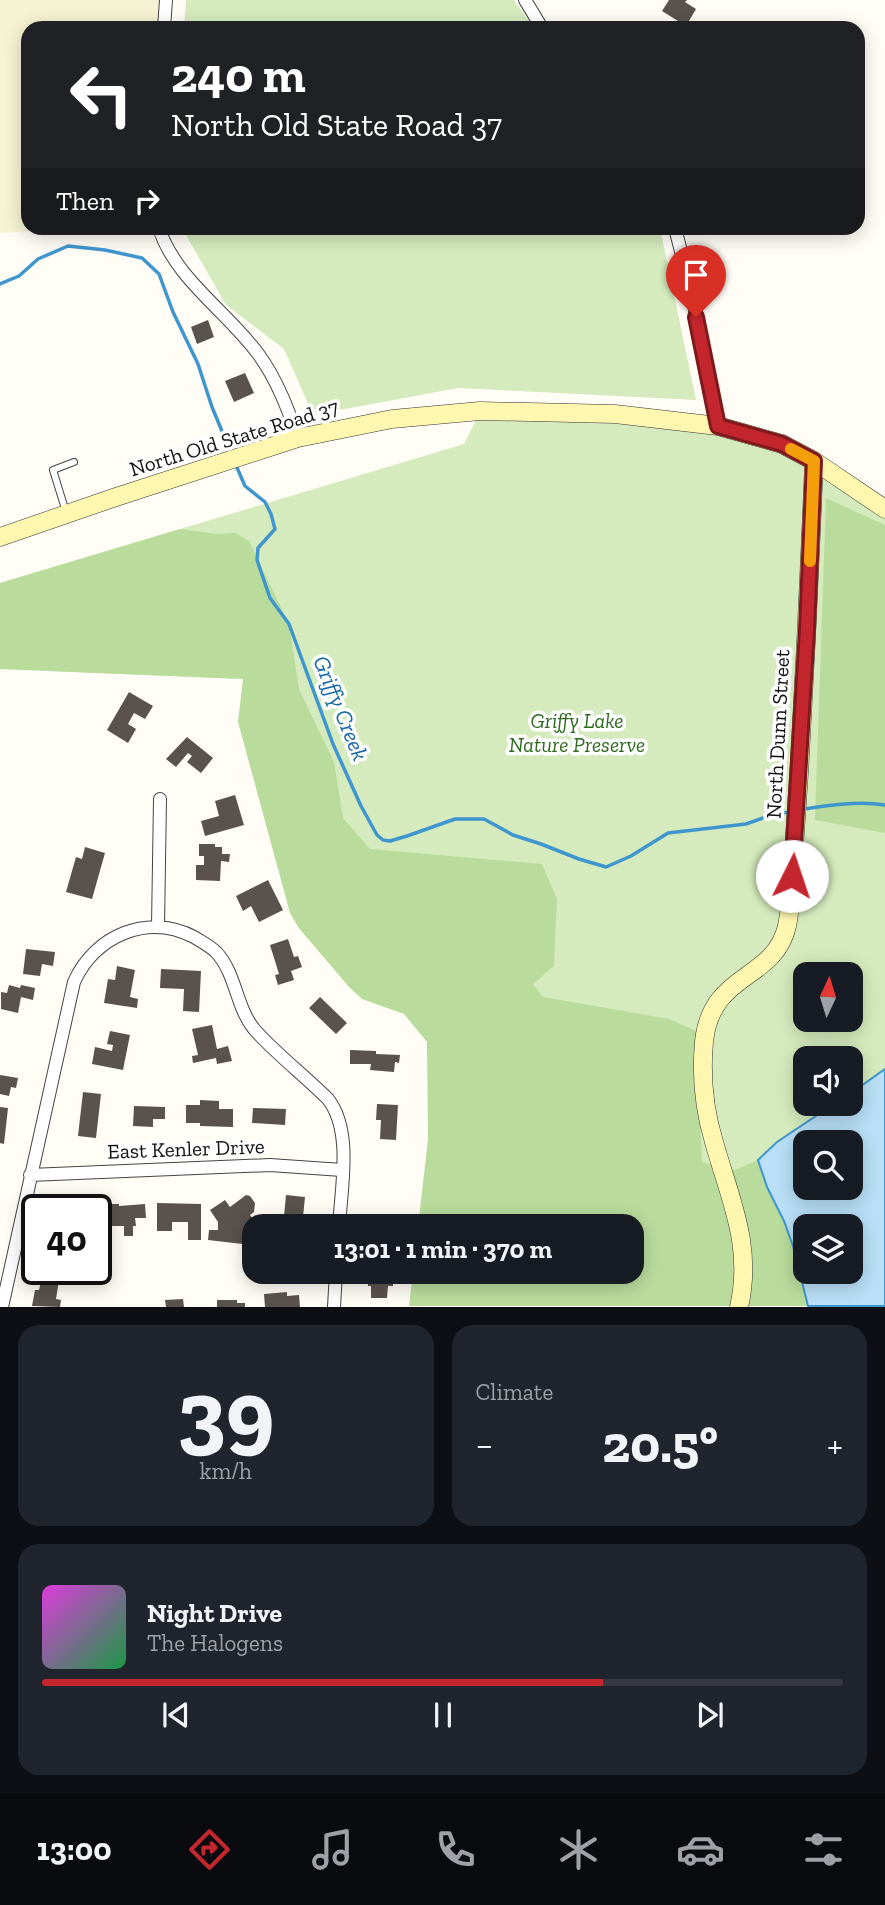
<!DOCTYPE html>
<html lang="en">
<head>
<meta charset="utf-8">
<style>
	:root { --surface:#171b24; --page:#20242c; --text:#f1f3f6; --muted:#9ea1a6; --line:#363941; --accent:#c4262e }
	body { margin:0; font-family:"Zilla Slab",serif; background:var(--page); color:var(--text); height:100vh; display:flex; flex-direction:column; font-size:26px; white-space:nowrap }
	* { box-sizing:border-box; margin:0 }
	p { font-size:23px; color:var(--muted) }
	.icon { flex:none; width:38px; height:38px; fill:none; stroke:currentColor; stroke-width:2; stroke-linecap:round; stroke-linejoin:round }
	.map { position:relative; height:1307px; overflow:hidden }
	.drawer { display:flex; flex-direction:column; gap:18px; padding:18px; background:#0d0f14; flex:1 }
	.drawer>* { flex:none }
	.guide { position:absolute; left:21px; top:21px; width:844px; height:214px; border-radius:21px; box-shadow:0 4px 18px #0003; background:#202124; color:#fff; overflow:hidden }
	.needle { width:46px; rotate:4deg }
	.buttons { position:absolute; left:793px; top:962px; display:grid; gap:14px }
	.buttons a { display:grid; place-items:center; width:70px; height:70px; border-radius:14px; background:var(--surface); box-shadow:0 4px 18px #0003; font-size:35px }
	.speed { position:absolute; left:21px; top:1194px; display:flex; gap:14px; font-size:35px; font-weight:700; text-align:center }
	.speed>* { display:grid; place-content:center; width:91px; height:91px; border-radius:50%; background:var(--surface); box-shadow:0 4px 18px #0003; line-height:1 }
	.speed .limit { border:4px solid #111; border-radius:10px; background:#fff; color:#111 }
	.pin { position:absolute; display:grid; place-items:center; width:60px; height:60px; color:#fff; margin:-72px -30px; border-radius:50% 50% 50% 0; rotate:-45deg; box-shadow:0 0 7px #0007 }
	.pin .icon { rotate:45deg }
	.me { position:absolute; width:77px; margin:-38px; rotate:4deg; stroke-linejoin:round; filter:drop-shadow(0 0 5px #0008) }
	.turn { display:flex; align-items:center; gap:24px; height:147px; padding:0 35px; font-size:32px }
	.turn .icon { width:91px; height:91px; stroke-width:2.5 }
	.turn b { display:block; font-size:49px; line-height:60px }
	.then { display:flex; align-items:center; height:66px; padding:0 35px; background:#0003; gap:14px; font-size:26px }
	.big { font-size:52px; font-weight:700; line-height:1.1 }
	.drawer .widget { flex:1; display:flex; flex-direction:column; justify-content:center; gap:10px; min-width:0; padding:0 24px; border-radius:21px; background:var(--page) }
	.drawer .dial { align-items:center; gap:0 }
	.dial b { font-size:91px; line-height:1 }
	.song { display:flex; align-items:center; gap:21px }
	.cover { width:84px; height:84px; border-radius:10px; background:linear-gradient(135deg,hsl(300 70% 55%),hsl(140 70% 35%)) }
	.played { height:7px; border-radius:4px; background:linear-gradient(90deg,var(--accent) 70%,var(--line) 70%) }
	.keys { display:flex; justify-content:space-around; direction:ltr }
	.heat { display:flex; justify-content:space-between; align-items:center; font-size:38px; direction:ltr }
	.drawer .tiles { flex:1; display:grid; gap:18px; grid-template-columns:1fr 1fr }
	.widget:last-child { grid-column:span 2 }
	.trip { position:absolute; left:242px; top:1214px; width:402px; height:70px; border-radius:21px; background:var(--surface); box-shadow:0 4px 18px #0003; font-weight:700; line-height:70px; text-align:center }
	.tab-bar { display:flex; height:112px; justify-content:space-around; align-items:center; background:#090b0e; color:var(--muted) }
	.tab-bar .icon { width:49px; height:49px }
	.tab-bar .on { color:var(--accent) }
	.tab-bar b { font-size:32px; color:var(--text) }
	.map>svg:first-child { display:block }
	.farmland { fill:#f6f3d4 }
	.green { fill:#d5ebbd; fill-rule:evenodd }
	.forest { fill:#b9dc9c }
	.water { fill:#b9e0f7; stroke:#3f96cf; stroke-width:2; fill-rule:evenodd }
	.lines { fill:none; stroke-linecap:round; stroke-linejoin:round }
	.stream { stroke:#3f96cf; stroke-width:3.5 }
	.building { fill:#5a524d }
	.lane-casing { stroke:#444; stroke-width:8 }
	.street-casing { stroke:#444; stroke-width:14 }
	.secondary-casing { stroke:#333; stroke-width:19 }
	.lane { stroke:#fff; stroke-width:6 }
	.street { stroke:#fff; stroke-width:12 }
	.secondary { stroke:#fff6b0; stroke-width:18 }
	.route-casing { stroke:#7f191e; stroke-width:18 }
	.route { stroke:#c4262e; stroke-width:12 }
	.slow { stroke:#f59e0b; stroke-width:12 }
	.labels { text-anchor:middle; stroke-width:7; stroke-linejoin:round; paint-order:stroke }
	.street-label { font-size:21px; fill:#111; stroke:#fff }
	.park-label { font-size:21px; font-style:italic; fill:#2f6b1f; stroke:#fff }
	.water-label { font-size:23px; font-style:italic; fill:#1768a6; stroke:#fff }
</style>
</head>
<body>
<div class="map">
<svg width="885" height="1307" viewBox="0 0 885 1307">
	<rect width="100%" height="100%" fill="#fffdf5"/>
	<path class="farmland" d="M0 0H161L160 28H28V228H84L0 233Z"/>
	<path class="green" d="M186 0H514L534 28H184Z
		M182 228H660L696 400 458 388 313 415 284 349 226 305Z
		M481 410 748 433 885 508V1306H425L632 1272V1227L439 1035 243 679 0 669V583L464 444ZM805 975H850V1020H805ZM805 1059H850V1104H805ZM805 1143H850V1188H805ZM805 1227H850V1272H805Z"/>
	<path class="forest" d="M826 498 885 525V833L815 820Z
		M180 529 217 534 235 533 249 541 289 624 299 689 334 762 343 818 370 849 542 864 557 899 554 966 533 984 543 997 669 1019 696 1031 702 1162 735 1170 758 1160 767 1187 784 1221 793 1246 808 1306H409L413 1272H632V1227H418L428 1139 427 1042 404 1014 362 999 349 987 298 927 290 913 238 722 243 679 0 669V583Z"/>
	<path class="water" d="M885 1069V1306H808L793 1246 784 1221 767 1187 758 1160 777 1142 834 1104H850L851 1093ZM805 1143H850V1188H805ZM805 1227H850V1272H805Z"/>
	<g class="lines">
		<path class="stream" d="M0 284 19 276 38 259 68 246 105 250 142 258 159 274 173 312 198 364 212 407 231 453
			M235 463 245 486 265 502 271 514 275 529 258 548 257 560 270 598 289 624 333 744 361 806 377 835 383 840 390 841 407 836 455 819H484L513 835 541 844 579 859 606 867 631 856 668 833 746 824 771 815 789 812
			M804 809C830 805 859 801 885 805"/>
	</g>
	<path class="building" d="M669 0H687L685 2 696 9 686 26 662 11Z
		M208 320 214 337 197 344 191 327Z
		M245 373 254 393 234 402 225 381Z
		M129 692 153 706 145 719 134 713 128 724 136 729 128 743 107 730Z
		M187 737 213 758 201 773 187 762 192 756 188 753 176 767 166 759Z
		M235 795 244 825 205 836 201 821 219 816 215 801Z
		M199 844H215V847H222V854H230L229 862 221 861 220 881 196 880V865H204V856H199Z
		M85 847 105 853 92 899 66 892 76 857 82 859Z
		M268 880 283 910 259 922 251 906 243 911 236 896Z
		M288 939 294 957 298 956 302 967 291 971 294 980 278 985 275 975 279 974 270 945Z
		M26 949 55 952 53 966 42 964 40 976 23 974Z
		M117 966 135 970 130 997 138 999 137 1008 104 1003 108 979 115 980Z
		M161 969 201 971 199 1012 183 1011 184 989 160 988Z
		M9 985 20 988 21 985 35 988 33 1000 21 997 18 1013 1 1009V992L7 993Z
		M320 997 347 1023 336 1034 309 1008Z
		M212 1025 217 1049 228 1046 232 1061 217 1064 216 1058 193 1063 192 1056 198 1055 192 1029Z
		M110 1031 130 1035 123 1070 92 1064 95 1047 112 1051 113 1045 107 1044Z
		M350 1050 376 1051V1054L400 1055 399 1063 395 1062 394 1072 370 1070 371 1064H350Z
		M0 1075 18 1078 16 1088 11 1087 9 1096 0 1094Z
		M83 1092 101 1094 96 1138 78 1136Z
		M200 1100 219 1101V1109H233V1127L200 1126V1123H186V1105H200Z
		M377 1104 398 1105 396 1140 380 1139 381 1120H376Z
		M134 1106 165 1107V1119H153V1127L133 1126Z
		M0 1107 8 1108 4 1144 0 1143Z
		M253 1108 286 1109 285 1125 252 1123Z
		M246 1195 250 1196 255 1203 254 1212 250 1215 253 1219 251 1245 208 1240 209 1230H218V1222L210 1210 225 1200 230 1207Z
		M286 1195 305 1197 302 1227H283Z
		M157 1203 201 1204V1240H188V1222H172V1231H157Z
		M104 1204H119V1206L145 1204 146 1218H135L136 1226H133V1236H124V1226H105Z
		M371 1215 393 1216 392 1227H370Z
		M368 1272H393V1286H388L387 1298H371V1286H368Z
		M42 1277 59 1280 56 1299 61 1300 60 1307 32 1306 35 1290H39Z
		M287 1292V1296L299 1295 300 1307H265L264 1294Z
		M183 1299 184 1307H166L165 1300Z
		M217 1300H237V1303H245V1307H217Z"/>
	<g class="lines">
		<defs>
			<path id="lane" d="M66 512 53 470 74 462"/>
			<path id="street" d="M525 0 542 28
				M164 28 166 0
				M159 228C175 279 228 312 259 355 277 380 288 409 298 438
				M675 228 691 290 718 426
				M158 926 160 799
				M30 1175 270 1165 342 1170
				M2 1307 74 982C95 935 148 913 194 937 202 942 210 946 216 952 236 973 236 1007 254 1029 275 1053 305 1076 328 1099 353 1131 341 1188 339 1227
				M334 1307 336 1272"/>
			<path id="secondary" d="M0 537 116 497 298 438 392 419 480 411 615 414 718 426 782 444 814 461 885 509
				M739 1307C753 1246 730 1199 714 1142 704 1109 701 1075 704 1042 711 971 774 982 787 926 791 906 792 884 793 863 795 833 797 803 799 773 805 669 810 565 814 461"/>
		</defs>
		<use href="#lane" class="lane-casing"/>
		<use href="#street" class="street-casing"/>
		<use href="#secondary" class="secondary-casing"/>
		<use href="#lane" class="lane"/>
		<use href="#street" class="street"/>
		<use href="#secondary" class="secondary"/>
	</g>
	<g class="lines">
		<defs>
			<path id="route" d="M696 317 718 426 782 444 814 461 807 629 792 876"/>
		</defs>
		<use href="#route" class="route-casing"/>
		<use href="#route" class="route"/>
		<path class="slow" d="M791 449 814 461 810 561"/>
	</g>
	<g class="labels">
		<g class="street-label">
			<text transform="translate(234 438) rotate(-17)" y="7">North Old State Road 37</text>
			<text transform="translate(778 734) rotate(-87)" y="7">North Dunn Street</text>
			<text transform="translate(186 1149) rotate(-2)" y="7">East Kenler Drive</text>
		</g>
		<g class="park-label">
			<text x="577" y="728">Griffy Lake<tspan x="577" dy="24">Nature Preserve</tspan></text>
		</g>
		<g class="water-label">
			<text transform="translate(341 708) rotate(68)" y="8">Griffy Creek</text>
		</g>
	</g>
</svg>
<div class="buttons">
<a><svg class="needle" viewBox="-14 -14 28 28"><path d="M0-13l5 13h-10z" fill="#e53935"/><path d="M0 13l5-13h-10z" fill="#9ea1a6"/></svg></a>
<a><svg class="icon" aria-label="sound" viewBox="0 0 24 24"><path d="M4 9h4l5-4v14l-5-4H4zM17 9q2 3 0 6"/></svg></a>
<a><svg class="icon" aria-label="search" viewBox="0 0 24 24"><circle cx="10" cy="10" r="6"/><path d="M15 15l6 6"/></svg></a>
<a><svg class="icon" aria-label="layers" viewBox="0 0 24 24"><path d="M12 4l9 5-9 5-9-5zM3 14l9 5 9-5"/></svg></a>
</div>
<div class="speed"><div class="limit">40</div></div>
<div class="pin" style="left:696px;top:317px;background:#d93025"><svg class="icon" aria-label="arrive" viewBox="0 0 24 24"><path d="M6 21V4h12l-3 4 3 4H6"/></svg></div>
<svg class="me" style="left:792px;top:876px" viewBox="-20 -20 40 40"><circle r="19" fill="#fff"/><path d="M0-13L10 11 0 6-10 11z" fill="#c4262e"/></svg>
<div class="trip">13:01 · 1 min · 370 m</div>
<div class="guide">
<div class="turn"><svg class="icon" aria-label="left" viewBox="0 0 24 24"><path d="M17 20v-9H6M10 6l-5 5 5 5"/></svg><div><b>240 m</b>North Old State Road 37</div></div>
<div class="then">Then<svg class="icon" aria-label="right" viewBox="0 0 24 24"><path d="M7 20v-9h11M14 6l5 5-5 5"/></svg></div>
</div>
</div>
<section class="drawer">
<div class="tiles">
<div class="widget dial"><b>39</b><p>km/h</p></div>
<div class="widget"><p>Climate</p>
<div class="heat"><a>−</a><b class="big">20.5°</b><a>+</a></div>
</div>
<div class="widget">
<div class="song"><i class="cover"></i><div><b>Night Drive</b><p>The Halogens</p></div></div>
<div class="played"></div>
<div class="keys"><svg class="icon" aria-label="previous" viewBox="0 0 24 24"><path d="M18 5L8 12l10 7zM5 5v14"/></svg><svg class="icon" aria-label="pause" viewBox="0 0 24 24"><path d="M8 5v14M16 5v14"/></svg><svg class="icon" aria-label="next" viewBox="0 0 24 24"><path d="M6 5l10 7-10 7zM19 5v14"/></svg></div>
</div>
</div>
</section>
<nav class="tab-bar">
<b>13:00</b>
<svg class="icon on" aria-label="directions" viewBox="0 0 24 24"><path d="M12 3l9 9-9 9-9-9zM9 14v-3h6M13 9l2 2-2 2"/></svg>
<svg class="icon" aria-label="music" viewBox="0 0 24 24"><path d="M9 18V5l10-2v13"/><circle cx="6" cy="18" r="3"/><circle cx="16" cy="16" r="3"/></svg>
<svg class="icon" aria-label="phone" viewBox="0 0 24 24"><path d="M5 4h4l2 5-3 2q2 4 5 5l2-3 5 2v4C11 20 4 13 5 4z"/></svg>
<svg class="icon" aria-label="climate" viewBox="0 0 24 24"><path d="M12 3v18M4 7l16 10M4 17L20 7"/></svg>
<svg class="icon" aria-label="car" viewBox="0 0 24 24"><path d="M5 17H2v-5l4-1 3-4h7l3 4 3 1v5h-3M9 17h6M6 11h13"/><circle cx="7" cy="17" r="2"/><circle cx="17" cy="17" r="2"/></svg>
<svg class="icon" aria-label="filters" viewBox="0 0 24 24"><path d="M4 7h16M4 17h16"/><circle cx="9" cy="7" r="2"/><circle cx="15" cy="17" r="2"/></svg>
</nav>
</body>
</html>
